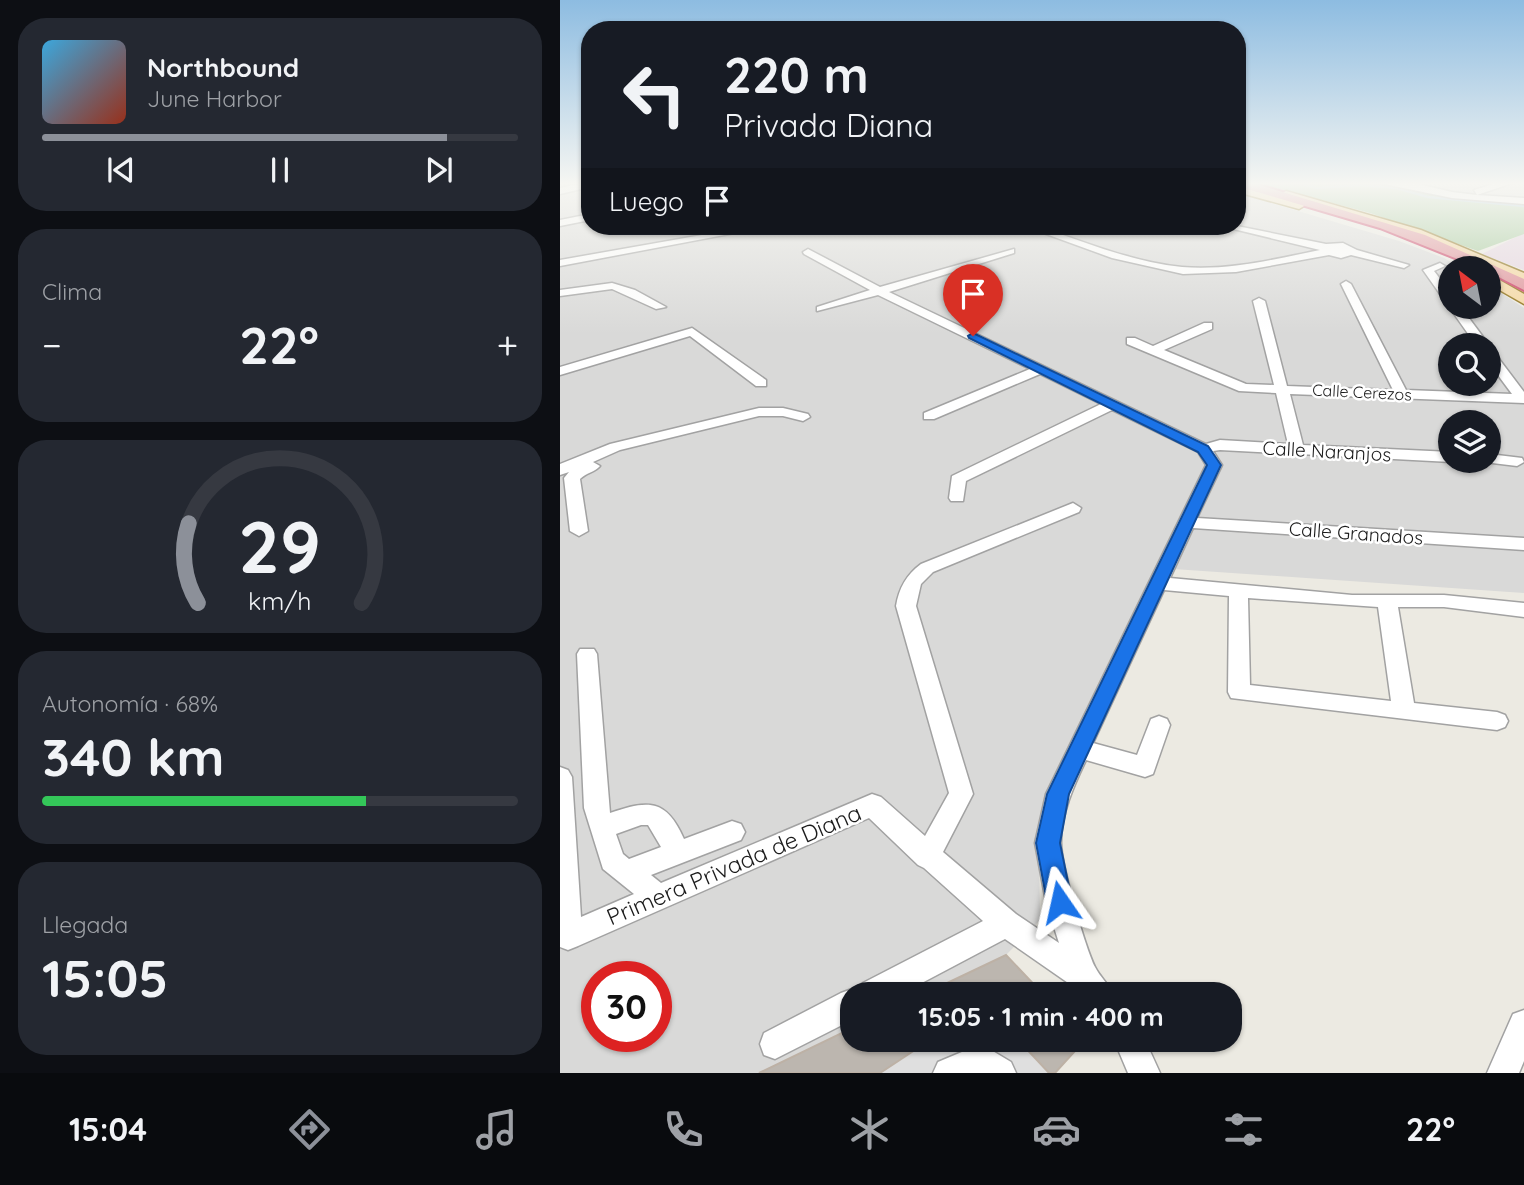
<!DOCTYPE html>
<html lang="es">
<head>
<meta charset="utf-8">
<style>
	:root { --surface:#171b24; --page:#242831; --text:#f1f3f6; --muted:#9ea1a6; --line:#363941; --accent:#8c9099 }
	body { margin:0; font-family:Quicksand,sans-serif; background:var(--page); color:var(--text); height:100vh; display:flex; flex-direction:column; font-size:26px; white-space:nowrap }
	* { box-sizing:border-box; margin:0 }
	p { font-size:23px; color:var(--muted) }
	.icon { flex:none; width:38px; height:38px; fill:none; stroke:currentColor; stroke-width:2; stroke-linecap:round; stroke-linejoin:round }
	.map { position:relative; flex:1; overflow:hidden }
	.details { display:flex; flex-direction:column; gap:18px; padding:18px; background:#0d0f14; width:560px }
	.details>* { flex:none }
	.guide { position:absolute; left:21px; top:21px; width:665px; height:214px; border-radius:28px; box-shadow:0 2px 5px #0004; background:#171b24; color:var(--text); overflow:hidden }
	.needle { width:46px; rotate:328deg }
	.buttons { position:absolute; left:878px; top:256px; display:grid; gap:14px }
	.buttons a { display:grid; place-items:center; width:63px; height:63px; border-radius:50%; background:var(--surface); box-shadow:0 2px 5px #0004; font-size:35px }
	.speed { position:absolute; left:21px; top:961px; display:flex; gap:14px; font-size:35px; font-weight:700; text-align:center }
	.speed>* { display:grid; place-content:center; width:91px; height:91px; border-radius:50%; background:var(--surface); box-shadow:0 2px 5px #0004; line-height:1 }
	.speed .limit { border:10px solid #d22; background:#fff; color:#111 }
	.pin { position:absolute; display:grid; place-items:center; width:60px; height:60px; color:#fff; margin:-72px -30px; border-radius:50% 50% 50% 0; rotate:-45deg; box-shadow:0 0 7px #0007 }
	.pin .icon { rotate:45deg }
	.me { position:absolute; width:77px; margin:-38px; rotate:349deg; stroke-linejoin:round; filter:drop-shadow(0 0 5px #0008) }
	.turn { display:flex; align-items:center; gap:24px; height:147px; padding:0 28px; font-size:32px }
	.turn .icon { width:91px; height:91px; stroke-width:2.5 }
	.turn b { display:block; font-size:49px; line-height:60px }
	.then { display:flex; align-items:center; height:66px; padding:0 28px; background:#0003; gap:14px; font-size:26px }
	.big { font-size:52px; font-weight:700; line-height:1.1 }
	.details .tile { flex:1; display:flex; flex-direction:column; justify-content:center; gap:10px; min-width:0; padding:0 24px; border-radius:28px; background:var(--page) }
	.details .dial { align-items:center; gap:0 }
	.dial svg { height:182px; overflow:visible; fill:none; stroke:var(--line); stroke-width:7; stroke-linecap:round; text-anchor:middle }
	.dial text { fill:var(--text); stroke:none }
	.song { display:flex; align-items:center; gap:21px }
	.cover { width:84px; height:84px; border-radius:10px; background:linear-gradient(135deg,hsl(200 70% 55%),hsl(10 70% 35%)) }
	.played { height:7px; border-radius:4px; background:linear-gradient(90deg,var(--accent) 85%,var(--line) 85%) }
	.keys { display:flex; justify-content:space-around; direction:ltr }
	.heat { display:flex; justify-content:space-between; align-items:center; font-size:38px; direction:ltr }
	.charge { height:10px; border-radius:5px; background:linear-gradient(90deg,#34c759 68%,var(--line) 0) }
	.trip { position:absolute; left:280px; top:982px; width:402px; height:70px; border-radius:28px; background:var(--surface); box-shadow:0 2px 5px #0004; font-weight:700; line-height:70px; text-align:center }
	.menu { display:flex; height:112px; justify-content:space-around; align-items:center; background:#090b0e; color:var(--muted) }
	.menu .icon { width:49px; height:49px }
	.menu .selected { color:var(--accent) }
	.menu b { font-size:32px; color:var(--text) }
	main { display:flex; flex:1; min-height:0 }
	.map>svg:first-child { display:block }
	.residential { fill:#d9d9d8; fill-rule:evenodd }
	.industrial { fill:#e5d4e0 }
	.forest { fill:#a3c999 }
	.parking { fill:#dfdfdf }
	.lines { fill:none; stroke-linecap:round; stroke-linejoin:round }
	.stream { stroke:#a5c8d7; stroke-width:2.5 }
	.building { fill:#bcb6af; stroke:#bdb1a5; stroke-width:2 }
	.minor-casing { stroke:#a2a2a2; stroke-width:3 }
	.major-casing { stroke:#89690a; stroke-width:3 }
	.highway-casing { stroke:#c93058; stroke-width:4 }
	.minor { fill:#fff; fill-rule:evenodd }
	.major { fill:#f5d69e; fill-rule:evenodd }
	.highway { fill:#df8e96; fill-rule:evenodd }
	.route { fill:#1a73e8; stroke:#114b97; stroke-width:2 }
	.labels { text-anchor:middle; stroke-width:5; stroke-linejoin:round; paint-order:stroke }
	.far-street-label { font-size:16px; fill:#1b1b1b; stroke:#fff }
	.street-label { font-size:19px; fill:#1b1b1b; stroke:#fff }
	.near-street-label { font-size:23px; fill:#1b1b1b; stroke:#fff }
</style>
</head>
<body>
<main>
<section class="details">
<div class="tile">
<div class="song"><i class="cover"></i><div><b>Northbound</b><p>June Harbor</p></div></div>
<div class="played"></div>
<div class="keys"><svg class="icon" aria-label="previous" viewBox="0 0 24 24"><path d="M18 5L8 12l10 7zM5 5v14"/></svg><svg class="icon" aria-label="pause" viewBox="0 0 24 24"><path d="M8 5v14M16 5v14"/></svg><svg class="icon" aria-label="next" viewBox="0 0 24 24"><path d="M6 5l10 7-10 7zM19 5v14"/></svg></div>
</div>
<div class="tile"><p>Clima</p>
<div class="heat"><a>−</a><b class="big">22°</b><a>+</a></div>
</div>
<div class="tile dial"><svg viewBox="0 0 100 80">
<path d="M14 69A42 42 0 1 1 86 69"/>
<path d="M14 69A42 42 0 0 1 10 34" stroke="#8c9099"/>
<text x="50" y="56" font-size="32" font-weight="700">29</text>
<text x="50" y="72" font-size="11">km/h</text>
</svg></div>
<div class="tile"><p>Autonomía · 68%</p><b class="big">340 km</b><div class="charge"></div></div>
<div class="tile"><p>Llegada</p><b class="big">15:05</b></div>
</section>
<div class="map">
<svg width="964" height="1073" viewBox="0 0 964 1073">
	<rect width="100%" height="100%" fill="#eceae2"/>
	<path class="residential" d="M0 183H30V226H677V193L839 241 884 258 901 268H891V306H929V285L964 308V593L599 568 479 849 480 920 446 955 364 994H292V1028L199 1073H0ZM891 345H929V383H891ZM891 422H929V460H891ZM37 976H96V1036H37Z
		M818 183H964V202L836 185Z"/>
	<path class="industrial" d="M964 233V270L922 254Z"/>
	<path class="forest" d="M698 183H818L964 202V234L918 251 810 213Z"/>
	<path class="parking" d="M373 1040H458L489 1073H320Z"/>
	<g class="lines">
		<path class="stream" d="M738 183 757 188 800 185 837 188 868 197 964 206"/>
	</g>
	<path class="building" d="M446 955 483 994H364Z
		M292 1028V1040H370L320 1073H199Z
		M458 1040H525L495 1073H489Z"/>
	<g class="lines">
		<defs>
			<path id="minor" d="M22 183H30V187L0 194V188Z
				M819 183H854L892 192 917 195 914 190 937 183H952L917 195 964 198V204L892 198Z
				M30 214V220L0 226V220Z
				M193 226H212L0 266V260Z
				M464 226H477C525 242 572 262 622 267 668 271 715 259 760 250L661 226H677L766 244 783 243 797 250 849 265 844 268 791 255 781 258 769 255 676 272 623 274 552 258Z
				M248 249 320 287 454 249V253L329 292 646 444 660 440 728 444 716 393 679 391 567 344V338H575L593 346 644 323H652V329L604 350 686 384 714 385 693 301 699 298 705 301 727 386 833 390 781 284 786 281 791 284 846 390 952 394 929 363V350L933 351 964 392V403L730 394 743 445 891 452V460H896L891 462 660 450 653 451 662 465 637 518 964 538V550L633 528 610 578 792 595H884L964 603V617L884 607H838L854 703 937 712 945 715 948 721 945 727 937 730 671 698 668 692 669 596 604 590 533 743 577 755 591 719 599 716 607 719 610 725 593 774 585 777 526 760C514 785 501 814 501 842 501 865 525 946 535 967 540 977 548 983 553 994H519L514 987 445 939 341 994H292V1020L215 1059 204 1055 200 1044 204 1033 281 993 292 989 297 991 301 984 423 921 364 868 358 865 309 818 18 946 8 950 0 947V767L8 770 12 777 21 917 74 894 43 869 24 808 17 654 20 649H34L37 654 50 813C88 800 106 798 124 839L172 821 181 824 185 832 181 840 91 875 101 883 312 794 321 797 365 836 389 793 336 606C339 588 346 575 361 564L513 503 521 508 519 512 373 572 361 584 356 606 413 794 383 852 456 914 499 943 486 902 475 843 486 794 646 465 638 452 552 410 406 481 403 501H391L389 498 392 476 541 404 480 374 374 419H364V413L470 369 318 295 257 311V307L310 290 244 254 243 252ZM688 598 818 607 831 701 690 685ZM81 825H88L101 847 69 859 63 854 56 834Z
				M880 263 885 266 874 271 891 293V306H900L929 345H916L863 270Z
				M52 283 75 290 106 307 96 309 52 289 0 296V290Z
				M132 328 206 380V386H196L130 336 0 375V367Z
				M199 408H223L248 414 250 417 243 421 223 416H199L60 450 33 462 40 466C35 472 26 473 20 479L28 531 19 536 10 531 4 478 9 472 0 475V464L50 444Z
				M929 454 962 458 964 462 957 466 924 462 922 460H929Z
				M964 1010V1061L959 1073H927L953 1014Z
				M554 1040H585L600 1073H568Z
				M421 1044 451 1062 456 1073H373L378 1062Z"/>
			<path id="major" d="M677 186 743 204 744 206 739 209 677 192Z
				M726 191 861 230 964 273V282L853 234 722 196 721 194Z
				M929 274 964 294V304L929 284Z"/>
			<path id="highway" d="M677 183H693L865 235 964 279V290L929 272V268H920L820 228 677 186Z"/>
		</defs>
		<use href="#minor" class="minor-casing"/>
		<use href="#major" class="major-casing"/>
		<use href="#highway" class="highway-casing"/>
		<use href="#minor" class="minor"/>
		<use href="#major" class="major"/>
		<use href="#highway" class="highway"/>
	</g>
	<linearGradient id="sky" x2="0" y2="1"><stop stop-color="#8dbce1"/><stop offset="0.55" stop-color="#f6f6f2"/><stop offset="1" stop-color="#f6f6f2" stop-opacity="0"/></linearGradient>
	<rect width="964" height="334" fill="url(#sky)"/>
	<path class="route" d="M413 333 648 446 661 465 509 794 500 843 512 902 509 911 500 914 491 911 487 902 476 843 487 794 647 465 638 452 409 338 408 336Z"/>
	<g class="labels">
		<g class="far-street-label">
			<text transform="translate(802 392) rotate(3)" y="6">Calle Cerezos</text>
		</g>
		<g class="street-label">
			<text transform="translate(767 451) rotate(3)" y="7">Calle Naranjos</text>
			<text transform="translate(796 533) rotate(4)" y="7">Calle Granados</text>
		</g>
		<g class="near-street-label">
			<text transform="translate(174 865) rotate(-23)" y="8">Primera Privada de Diana</text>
		</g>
	</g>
</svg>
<div class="buttons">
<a><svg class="needle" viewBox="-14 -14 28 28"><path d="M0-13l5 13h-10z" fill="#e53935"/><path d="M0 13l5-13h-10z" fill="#9ea1a6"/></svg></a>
<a><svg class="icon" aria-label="search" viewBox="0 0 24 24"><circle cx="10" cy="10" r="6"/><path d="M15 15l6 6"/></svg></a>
<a><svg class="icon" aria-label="layers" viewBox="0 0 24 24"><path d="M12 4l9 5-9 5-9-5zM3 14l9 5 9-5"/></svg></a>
</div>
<div class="speed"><div class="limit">30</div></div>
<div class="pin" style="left:413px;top:336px;background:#d93025"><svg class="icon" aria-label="arrive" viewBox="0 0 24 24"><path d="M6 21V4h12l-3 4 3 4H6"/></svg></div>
<svg class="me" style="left:500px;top:902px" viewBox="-20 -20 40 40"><path d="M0-17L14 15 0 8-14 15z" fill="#1a73e8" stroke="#fff" stroke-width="4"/></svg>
<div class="trip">15:05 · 1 min · 400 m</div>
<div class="guide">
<div class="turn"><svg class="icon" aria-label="left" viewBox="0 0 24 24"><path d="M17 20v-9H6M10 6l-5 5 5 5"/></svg><div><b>220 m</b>Privada Diana</div></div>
<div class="then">Luego<svg class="icon" aria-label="arrive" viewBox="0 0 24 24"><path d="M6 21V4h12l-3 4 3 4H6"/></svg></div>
</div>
</div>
</main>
<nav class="menu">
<b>15:04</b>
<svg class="icon selected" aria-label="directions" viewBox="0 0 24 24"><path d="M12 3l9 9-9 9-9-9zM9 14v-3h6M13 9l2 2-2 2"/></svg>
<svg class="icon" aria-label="music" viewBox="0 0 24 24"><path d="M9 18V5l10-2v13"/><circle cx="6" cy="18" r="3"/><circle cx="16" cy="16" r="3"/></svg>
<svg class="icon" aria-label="phone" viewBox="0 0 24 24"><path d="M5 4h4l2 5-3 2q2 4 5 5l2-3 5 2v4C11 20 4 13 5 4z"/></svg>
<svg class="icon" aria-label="climate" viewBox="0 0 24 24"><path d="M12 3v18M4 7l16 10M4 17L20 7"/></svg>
<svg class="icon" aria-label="car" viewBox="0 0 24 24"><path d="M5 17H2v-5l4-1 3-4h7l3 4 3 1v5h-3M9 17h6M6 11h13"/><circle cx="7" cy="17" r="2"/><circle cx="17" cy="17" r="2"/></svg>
<svg class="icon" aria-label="filters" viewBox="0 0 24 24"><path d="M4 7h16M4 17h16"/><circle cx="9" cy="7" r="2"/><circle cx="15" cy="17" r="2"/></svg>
<b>22°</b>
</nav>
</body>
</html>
